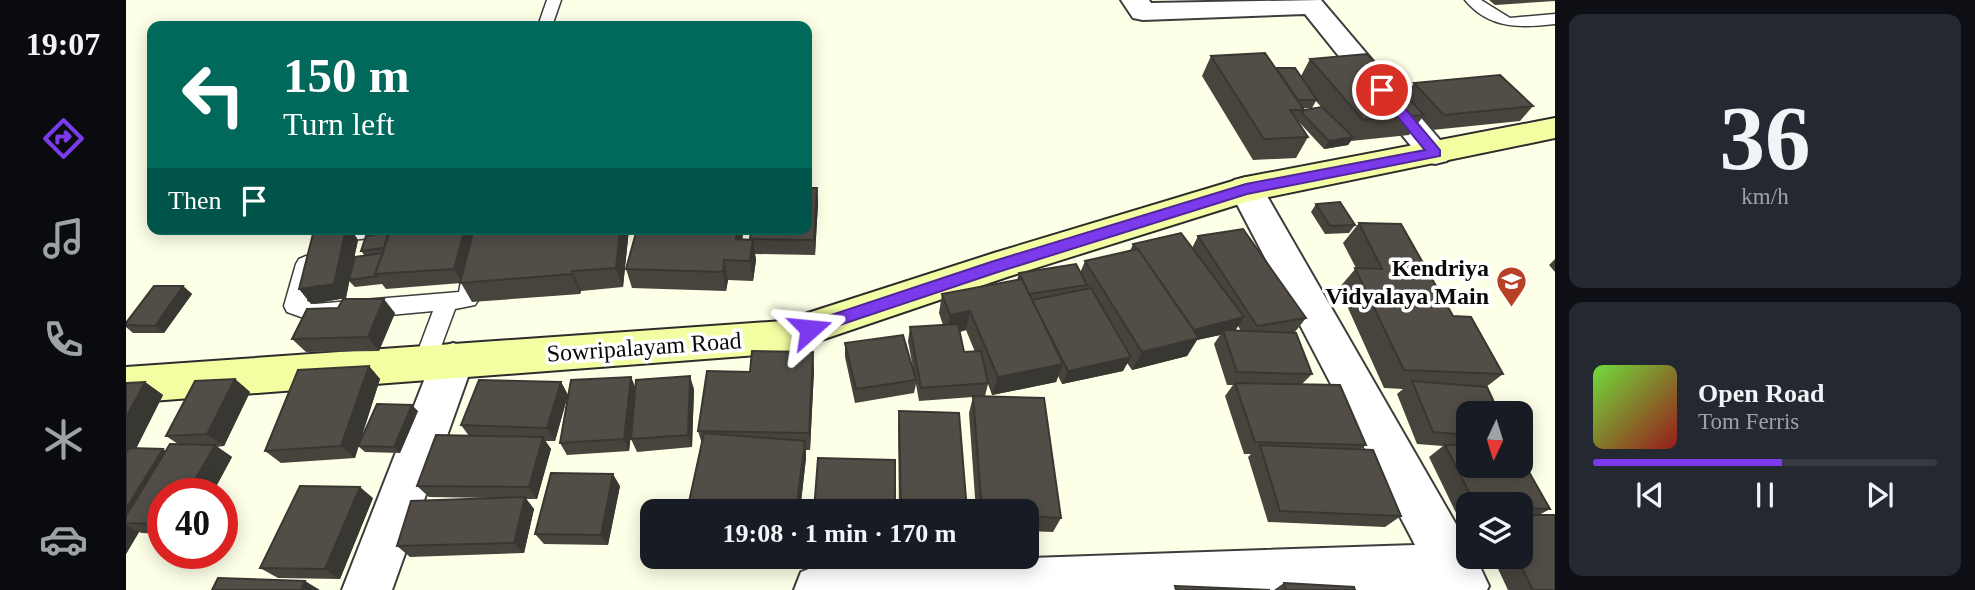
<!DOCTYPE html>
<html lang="en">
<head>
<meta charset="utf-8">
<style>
	:root { --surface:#171b24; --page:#242831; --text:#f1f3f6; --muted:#9ea1a6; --line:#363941; --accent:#7c3aed }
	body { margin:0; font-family:"Times New Roman",serif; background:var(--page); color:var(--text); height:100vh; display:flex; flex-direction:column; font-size:26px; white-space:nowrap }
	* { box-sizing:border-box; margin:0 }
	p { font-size:23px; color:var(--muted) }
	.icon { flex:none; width:38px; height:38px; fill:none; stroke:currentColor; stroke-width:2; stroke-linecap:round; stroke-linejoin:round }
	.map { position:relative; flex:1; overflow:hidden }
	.side { display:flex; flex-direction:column; gap:14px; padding:14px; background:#0d0f14; width:420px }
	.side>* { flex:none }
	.guide { position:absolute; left:21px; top:21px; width:665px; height:214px; border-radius:14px; box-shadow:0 4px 18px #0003; background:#00695c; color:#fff; overflow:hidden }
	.needle { width:46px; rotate:184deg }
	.tools { position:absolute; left:1330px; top:401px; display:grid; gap:14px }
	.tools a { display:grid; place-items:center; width:77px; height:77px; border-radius:14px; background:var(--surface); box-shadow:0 4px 18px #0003; font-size:35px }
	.speed { position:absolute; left:21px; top:478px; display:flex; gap:14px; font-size:35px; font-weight:700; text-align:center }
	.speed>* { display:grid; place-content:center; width:91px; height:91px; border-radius:50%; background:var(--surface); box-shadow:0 4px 18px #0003; line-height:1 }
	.speed .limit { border:10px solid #d22; background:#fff; color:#111 }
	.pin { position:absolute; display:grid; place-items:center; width:60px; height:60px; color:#fff; margin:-30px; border:4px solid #fff; border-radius:50%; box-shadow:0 2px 7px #0007 }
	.me { position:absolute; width:77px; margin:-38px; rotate:72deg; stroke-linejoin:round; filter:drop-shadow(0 0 5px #0008) }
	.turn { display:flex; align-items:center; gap:24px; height:147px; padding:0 21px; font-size:32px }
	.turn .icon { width:91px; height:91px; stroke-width:2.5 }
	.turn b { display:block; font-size:49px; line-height:60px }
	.then { display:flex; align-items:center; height:66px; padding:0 21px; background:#0003; gap:14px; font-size:26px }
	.side .tile { flex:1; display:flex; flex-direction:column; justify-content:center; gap:10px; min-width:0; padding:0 24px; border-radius:14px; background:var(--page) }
	.side .dial { align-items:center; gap:0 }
	.dial b { font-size:91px; line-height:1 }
	.song { display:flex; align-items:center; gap:21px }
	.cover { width:84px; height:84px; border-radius:10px; background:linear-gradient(135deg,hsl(100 70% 55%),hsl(0 70% 35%)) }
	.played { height:7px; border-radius:4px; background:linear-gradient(90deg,var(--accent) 55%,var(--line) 55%) }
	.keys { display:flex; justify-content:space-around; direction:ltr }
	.trip { position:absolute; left:514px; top:499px; width:399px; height:70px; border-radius:14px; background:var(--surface); box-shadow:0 4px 18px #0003; font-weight:600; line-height:70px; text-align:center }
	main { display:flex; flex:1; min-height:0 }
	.dock { display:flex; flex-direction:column; width:126px; justify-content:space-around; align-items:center; background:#090b0e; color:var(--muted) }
	.dock .icon { width:49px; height:49px }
	.dock .active { color:var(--accent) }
	.dock b { font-size:32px; color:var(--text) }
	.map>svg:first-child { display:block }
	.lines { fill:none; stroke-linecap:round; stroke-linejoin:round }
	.lane-casing { stroke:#3d3d3d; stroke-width:3 }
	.street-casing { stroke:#3d3d3d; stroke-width:4 }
	.secondary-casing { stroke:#2c2c2c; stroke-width:4 }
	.lane { fill:#fff; fill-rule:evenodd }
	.street { fill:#fff; fill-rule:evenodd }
	.secondary { fill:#f3fea3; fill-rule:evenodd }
	.wall { fill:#47433d; fill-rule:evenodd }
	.shaded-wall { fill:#393732 }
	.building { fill:#524e47; stroke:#393732; stroke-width:2 }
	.route { fill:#7c3aed; stroke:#51269a; stroke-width:2 }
	.labels { text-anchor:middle; stroke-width:7; stroke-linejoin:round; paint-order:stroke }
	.poi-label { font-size:24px; font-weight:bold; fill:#0a0a0a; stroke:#fff; text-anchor:end }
	.street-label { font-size:24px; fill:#0a0a0a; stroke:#fff }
</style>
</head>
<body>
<main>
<nav class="dock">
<b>19:07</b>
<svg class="icon active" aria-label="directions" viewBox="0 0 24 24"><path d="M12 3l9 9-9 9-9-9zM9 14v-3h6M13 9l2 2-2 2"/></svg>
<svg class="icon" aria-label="music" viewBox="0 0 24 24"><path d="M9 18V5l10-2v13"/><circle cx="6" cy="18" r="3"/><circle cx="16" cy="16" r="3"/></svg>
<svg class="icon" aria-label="phone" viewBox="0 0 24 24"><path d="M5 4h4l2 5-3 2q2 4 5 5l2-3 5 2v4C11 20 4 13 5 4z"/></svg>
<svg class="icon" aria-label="climate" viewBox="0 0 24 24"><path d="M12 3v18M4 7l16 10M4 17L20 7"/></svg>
<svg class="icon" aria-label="car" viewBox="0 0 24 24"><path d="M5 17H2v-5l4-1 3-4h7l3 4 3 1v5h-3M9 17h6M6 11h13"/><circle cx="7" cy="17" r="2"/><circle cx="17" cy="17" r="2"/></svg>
</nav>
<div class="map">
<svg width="1429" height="590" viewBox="0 0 1429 590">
	<rect width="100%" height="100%" fill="#feffe7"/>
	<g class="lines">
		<defs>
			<path id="lane" d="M421 0H435L426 26H412Z
				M1339 0H1355L1384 18 1429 14V24C1394 28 1363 29 1339 0Z
				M196 229H272L269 234 262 236 198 243 191 241 188 236Z
				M345 229H365L353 299 349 305 329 309 306 371 298 373 290 371 287 364 307 311 189 322 161 312 158 306 170 264 173 259 180 256 187 259 190 264 181 301 189 304 333 292Z"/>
			<path id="street" d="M995 0H1023L1025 3 1195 0 1325 153 1321 161 1309 164 1297 161 1179 14 1017 20 1007 18Z
				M1120 177 1132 180 1137 189 1342 545V556H1349L1363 586 1361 590H668L675 572 693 565 1289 545 1103 189 1108 180Z
				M327 343 342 348 348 360 266 590H216L306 360 312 348Z"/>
			<path id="secondary" d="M1429 118V138L1123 201 881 277 657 353 0 403V367L657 321 868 253 1120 177Z"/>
		</defs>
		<use href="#lane" class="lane-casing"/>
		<use href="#street" class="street-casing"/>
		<use href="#secondary" class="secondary-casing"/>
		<use href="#lane" class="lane"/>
		<use href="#street" class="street"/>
		<use href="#secondary" class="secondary"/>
	</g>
	<path class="wall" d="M1363 0H1429V1L1369 5Z
		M1085 56 1150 69 1175 76 1184 59 1280 95 1288 83 1407 106 1394 121 1306 130 1296 118 1283 135 1225 141 1222 145 1198 149 1172 121 1182 137 1170 158 1127 160 1076 76ZM1190 101 1195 107 1178 110 1177 108H1186Z
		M691 188 692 203 689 255 629 254 630 260 627 281 602 280 600 291 506 288 500 269 511 229H618L616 239 624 240Z
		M1190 204 1229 225 1223 233 1199 234 1185 212Z
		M1233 223 1327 316 1377 374 1360 387 1342 413V466L1424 509 1413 515 1429 590H1382L1366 556H1395V504H1342V519H1333L1303 457 1317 446 1291 444 1271 394 1277 389 1258 388 1213 288 1230 268 1217 243Z
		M191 229H225L232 240 227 262 239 256 235 251 263 235 503 229 497 287 455 291 454 294 346 302 335 283 260 289 256 284 229 287 223 281 220 298 185 304Z
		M1072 236 1180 318 1169 332H1166L1186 374 1176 384 1240 445 1235 449 1275 516 1259 527 1142 522 1122 457 1125 454H1118L1099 396 1107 385H1101L1088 344 1094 335 1071 340 1061 356 1006 370 1001 363 997 371 936 384 932 376 930 382 866 395 862 384 859 396 935 518 927 532 901 531V511H850L843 413 847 397 793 401 790 384 788 393 729 403 719 357V343L787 368 782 341 784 327 817 325 813 313 816 294 891 280 893 273H954L959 261 1004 251 1007 244 1066 248ZM1112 326 1115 331H1109ZM840 330 849 352H838L834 332Z
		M1429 259V272L1423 265Z
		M57 286 66 294 38 333H7L0 327V323Z
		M212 308 269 313 253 351 180 352 166 339Z
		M687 352 688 370 684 450H680V458L674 511H561L576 444 572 431 624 372Z
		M243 366 254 379 235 438 292 411 274 453 239 452 232 446 229 458 155 463 139 451Z
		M505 377 510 389H568L566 447 511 452 505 439 507 416 503 451 441 455 434 443 441 398 429 441H419L425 449 411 499H400L408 509 398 553 284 557 271 546 367 498 303 497 291 486 343 436 335 425 435 382 442 395Z
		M109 379 124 392 98 446 91 447 106 457 86 494H37V534L16 533 13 532 0 554V383L19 382 37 395 10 448 40 451 52 444 40 436Z
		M773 411 841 511H773L772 424Z
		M494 486 482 545 418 544 409 534Z
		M247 498 214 579 152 578 134 568Z
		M1158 583 1229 590H1148Z"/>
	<path class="shaded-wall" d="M1227 137 1222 145 1198 149 1203 141Z
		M691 188 692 203 689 255 688 240Z
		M220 229H225L232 240 220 298 185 304 173 289Z
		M339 229H351L337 283 328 269Z
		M494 229H503L497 287 490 268Z
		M611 229H618L613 259 610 239Z
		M627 240 630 260 627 281 624 261Z
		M598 260 602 280 600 291 597 272Z
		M446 271 455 291 454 294 446 274Z
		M57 286 66 294 38 333 29 326Z
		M258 299 269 313 253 351 242 337Z
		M844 311 840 330 821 334 824 315Z
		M1118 317 1109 331 1097 330 1094 335 1071 340 1061 356 1006 370 1016 352 1067 330Z
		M687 352 688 370 684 450 683 433Z
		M1005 357 997 371 936 384 942 371Z
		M937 364 930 382 866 395 872 377Z
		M243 366 254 379 229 458 215 446Z
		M564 376 568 389 566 447 562 435Z
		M505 377 510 390 503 451 498 439Z
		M109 379 124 392 98 446 81 434Z
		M19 382 37 395 9 451 0 488V418Z
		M435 382 442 395 429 441 421 428Z
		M286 405 292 411 274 453 268 447Z
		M417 437 425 449 411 499 403 487Z
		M679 441 680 458 674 511H670Z
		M89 445 106 457 86 494H61Z
		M37 449 55 461 0 523V509Z
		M487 474 494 486 482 545 475 535Z
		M234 487 247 498 214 579 199 569Z
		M399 497 408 509 398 553 388 543Z
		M0 525 13 532 0 554Z
		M179 581 194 590H175Z"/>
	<path class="building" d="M1139 53 1178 110H1164L1182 137 1138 139 1085 56Z
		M1241 54 1298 115 1237 120 1184 59Z
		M1150 68H1169L1191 100H1172Z
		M1374 75 1407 106 1318 115 1288 83Z
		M1196 107 1227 137 1203 141 1176 113 1178 110Z
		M681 188H691L688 240 624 239 625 229H681Z
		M1214 202 1229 225 1204 226 1190 204Z
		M1233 223 1275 224 1327 316 1345 317 1377 374 1278 370 1229 268 1256 269Z
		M220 229 208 284 173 289 188 230Z
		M265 229H339L328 269 249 274Z
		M348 229H494L490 268 446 271V274L334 283Z
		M511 229H611L610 239 627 240 624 261 598 260 597 272 500 269Z
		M1117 229 1180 318 1131 326 1072 236Z
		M262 233 258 248 235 251 240 236Z
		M1055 233 1118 317 1068 330 1012 249H1011L1007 244Z
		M1012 249 1073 338 1016 352 959 261Z
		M257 253 249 274 251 276 223 280 229 257Z
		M950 264 961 285 903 294 893 273Z
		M896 279 937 364 872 377 844 311 824 315 816 294Z
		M28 286H57L29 326 0 325V323Z
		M965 288 1005 357 942 371 906 300Z
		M217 299H258L242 337 166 339 181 309 212 308Z
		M832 324 838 352 855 351 862 383 795 388 784 327Z
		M1097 330 1170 333 1186 374 1111 372Z
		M777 335 790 380 730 389 719 343Z
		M626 351 687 352 683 433 572 431 581 371 624 372Z
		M243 366 215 446 139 451 172 370Z
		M564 376 562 435 505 439 510 380Z
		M505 377 498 439 434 443 445 380Z
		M109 379 81 434 40 436 69 381Z
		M353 380 435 382 421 428 335 425Z
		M1286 381 1361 387 1373 413H1342V435L1307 432Z
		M19 382 0 418V383Z
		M1109 383 1214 385 1240 445 1129 442Z
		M847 396 918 398 935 518 901 516V511H856Z
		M251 404 286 405 268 447 232 446Z
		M773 411 833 413 841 511H775Z
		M578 433 679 441 670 511H561Z
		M310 435 417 437 403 487 291 486Z
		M44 444 89 445 61 494H37V524L0 523V516Z
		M1134 445 1247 450 1275 516 1154 511Z
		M1319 445H1342V466H1395V458L1424 509 1395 508V504H1349Z
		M3 448 37 449 0 509V453Z
		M692 458 769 460V511H688Z
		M425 473 487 474 475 535 409 534Z
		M174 486 234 487 199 569 134 568Z
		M399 497 388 543 271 546 285 501Z
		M1395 515H1429V590H1407L1390 556H1395Z
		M92 578 179 581 175 590H86Z
		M1158 583 1228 587 1229 590H1160Z
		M1049 586 1144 590H1050Z"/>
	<path class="route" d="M1256 86 1261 87 1314 150V156L1121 194 872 272 684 335 678 333 675 329 678 324 868 261 1120 184 1299 150 1252 93V87Z"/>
	<defs>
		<symbol id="school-pin" viewBox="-11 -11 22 30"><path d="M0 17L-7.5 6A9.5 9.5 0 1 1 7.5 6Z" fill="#b74025" stroke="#fff"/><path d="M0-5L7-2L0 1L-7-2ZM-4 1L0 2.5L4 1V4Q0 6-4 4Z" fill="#fff"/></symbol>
	</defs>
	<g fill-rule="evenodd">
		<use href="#school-pin" x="1368" y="264" width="35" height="47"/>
	</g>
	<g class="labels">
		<g class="poi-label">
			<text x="1363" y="276">Kendriya<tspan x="1363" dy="28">Vidyalaya Main</tspan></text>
		</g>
		<g class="street-label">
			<text transform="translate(518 347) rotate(-4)" y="8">Sowripalayam Road</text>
		</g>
	</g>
</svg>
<div class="tools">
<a><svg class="needle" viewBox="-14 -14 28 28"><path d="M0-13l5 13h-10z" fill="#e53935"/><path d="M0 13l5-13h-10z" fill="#9ea1a6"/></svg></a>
<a><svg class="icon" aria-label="layers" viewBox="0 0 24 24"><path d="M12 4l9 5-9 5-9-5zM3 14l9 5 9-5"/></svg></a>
</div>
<div class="speed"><div class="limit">40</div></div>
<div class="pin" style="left:1256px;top:90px;background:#d93025"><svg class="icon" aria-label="arrive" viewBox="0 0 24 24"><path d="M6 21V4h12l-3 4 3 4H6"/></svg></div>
<svg class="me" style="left:684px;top:329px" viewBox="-20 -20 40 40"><path d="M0-17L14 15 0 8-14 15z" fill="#7c3aed" stroke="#fff" stroke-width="4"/></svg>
<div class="trip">19:08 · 1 min · 170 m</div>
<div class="guide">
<div class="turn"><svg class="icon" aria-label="left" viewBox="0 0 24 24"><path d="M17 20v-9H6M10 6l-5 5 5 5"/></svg><div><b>150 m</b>Turn left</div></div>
<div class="then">Then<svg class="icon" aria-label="arrive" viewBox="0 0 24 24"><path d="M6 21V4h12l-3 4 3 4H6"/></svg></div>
</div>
</div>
<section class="side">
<div class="tile dial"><b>36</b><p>km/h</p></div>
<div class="tile">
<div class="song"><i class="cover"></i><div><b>Open Road</b><p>Tom Ferris</p></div></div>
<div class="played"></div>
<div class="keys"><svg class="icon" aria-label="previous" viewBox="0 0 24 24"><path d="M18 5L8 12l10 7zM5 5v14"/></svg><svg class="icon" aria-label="pause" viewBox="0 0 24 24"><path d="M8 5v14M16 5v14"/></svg><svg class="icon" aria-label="next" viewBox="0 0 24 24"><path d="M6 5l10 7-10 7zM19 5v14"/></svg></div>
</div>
</section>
</main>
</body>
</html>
